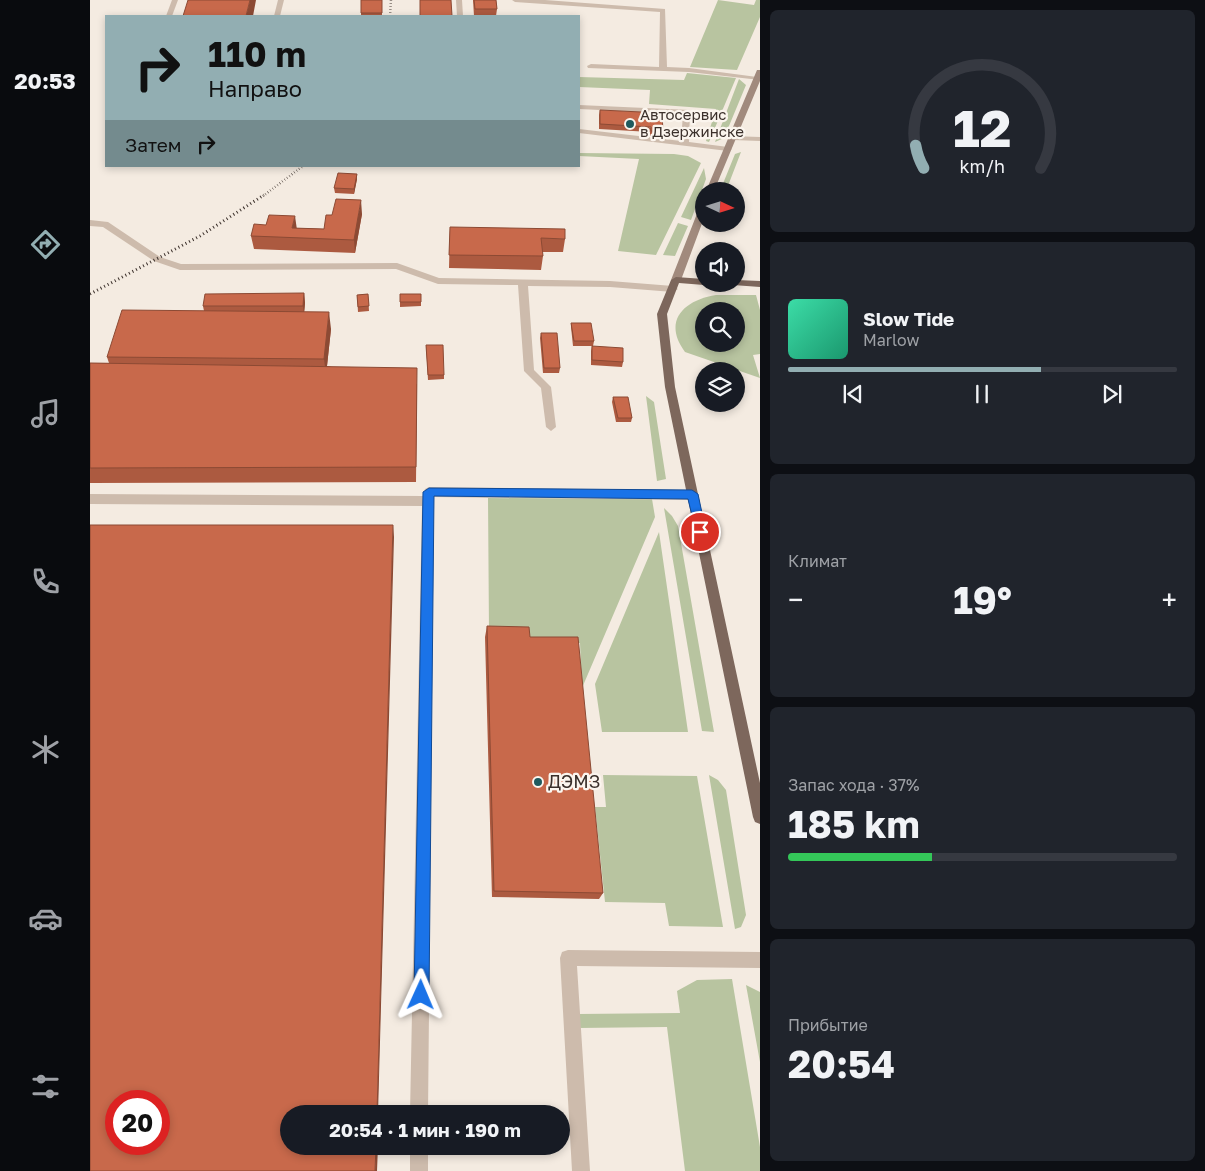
<!DOCTYPE html>
<html lang="ru">
<head>
<meta charset="utf-8">
<style>
	:root { --surface:#171b24; --page:#20242c; --text:#f1f3f6; --muted:#9ea1a6; --line:#363941; --accent:#92aeb2 }
	body { margin:0; font-family:"Golos Text",sans-serif; background:var(--page); color:var(--text); height:100vh; display:flex; flex-direction:column; font-size:19px; white-space:nowrap }
	* { box-sizing:border-box; margin:0 }
	p { font-size:16px; color:var(--muted) }
	.icon { flex:none; width:28px; height:28px; fill:none; stroke:currentColor; stroke-width:2; stroke-linecap:round; stroke-linejoin:round }
	.map { position:relative; flex:1; overflow:hidden }
	.sheet { display:flex; flex-direction:column; gap:10px; padding:10px; background:#0d0f14; width:445px }
	.sheet>* { flex:none }
	.guide { position:absolute; left:15px; top:15px; width:475px; height:152px; border-radius:0px; box-shadow:0 2px 8px #0003; background:#92aeb2; color:#111; overflow:hidden }
	.needle { width:32px; rotate:94deg }
	.tools { position:absolute; left:605px; top:182px; display:grid; gap:10px }
	.tools a { display:grid; place-items:center; width:50px; height:50px; border-radius:50%; background:var(--surface); box-shadow:0 2px 8px #0003; font-size:25px }
	.speed { position:absolute; left:15px; top:1090px; display:flex; gap:10px; font-size:25px; font-weight:700; text-align:center }
	.speed>* { display:grid; place-content:center; width:65px; height:65px; border-radius:50%; background:var(--surface); box-shadow:0 2px 8px #0003; line-height:1 }
	.speed .limit { border:8px solid #d22; background:#fff; color:#111 }
	.pin { position:absolute; display:grid; place-items:center; width:42px; height:42px; color:#fff; margin:-21px; border:2px solid #fff; border-radius:50%; box-shadow:0 1px 5px #0007 }
	.me { position:absolute; width:55px; margin:-28px; rotate:1deg; stroke-linejoin:round; filter:drop-shadow(0 0 4px #0008) }
	.turn { display:flex; align-items:center; gap:18px; height:105px; padding:0 20px; font-size:22px }
	.turn .icon { width:65px; height:65px; stroke-width:2.5 }
	.turn b { display:block; font-size:35px; line-height:42px }
	.then { display:flex; align-items:center; height:48px; padding:0 20px; background:#0003; gap:10px; font-size:19px }
	.big { font-size:38px; font-weight:700; line-height:1.1 }
	.sheet .tile { flex:1; display:flex; flex-direction:column; justify-content:center; gap:8px; min-width:0; padding:0 18px; border-radius:8px; background:var(--page) }
	.sheet .dial { align-items:center; gap:0 }
	.dial svg { height:130px; overflow:visible; fill:none; stroke:var(--line); stroke-width:7; stroke-linecap:round; text-anchor:middle }
	.dial text { fill:var(--text); stroke:none }
	.song { display:flex; align-items:center; gap:15px }
	.cover { width:60px; height:60px; border-radius:8px; background:linear-gradient(135deg,hsl(160 70% 55%),hsl(160 70% 35%)) }
	.played { height:5px; border-radius:2px; background:linear-gradient(90deg,var(--accent) 65%,var(--line) 65%) }
	.keys { display:flex; justify-content:space-around; direction:ltr }
	.heat { display:flex; justify-content:space-between; align-items:center; font-size:28px; direction:ltr }
	.charge { height:8px; border-radius:4px; background:linear-gradient(90deg,#34c759 37%,var(--line) 0) }
	.trip { position:absolute; left:190px; top:1105px; width:290px; height:50px; border-radius:25px; background:var(--surface); box-shadow:0 2px 8px #0003; font-weight:700; line-height:50px; text-align:center }
	main { display:flex; flex:1; min-height:0 }
	.tab-bar { display:flex; flex-direction:column; width:90px; justify-content:space-around; align-items:center; background:#090b0e; color:var(--muted) }
	.tab-bar .icon { width:35px; height:35px }
	.tab-bar .active { color:var(--accent) }
	.tab-bar b { font-size:22px; color:var(--text) }
	.map>svg:first-child { display:block }
	.green { fill:#b8c4a0; fill-rule:evenodd }
	.lines { fill:none; stroke-linecap:round; stroke-linejoin:round }
	.service { fill:#cdbbac; fill-rule:evenodd }
	.minor { fill:#cdbbac; fill-rule:evenodd }
	.secondary { fill:#a18a7d; fill-rule:evenodd }
	.primary { fill:#7d675c; fill-rule:evenodd }
	.rail-far1 { stroke:#3b302b; stroke-width:2.5; stroke-dasharray:0.5 2.5; stroke-linecap:butt }
	.rail { stroke:#3b302b; stroke-width:3; stroke-dasharray:1 3; stroke-linecap:butt }
	.wall { fill:#ac5a40 }
	.shaded-wall { fill:#8c4a34 }
	.building { fill:#c8694b; stroke:#8c4a34; fill-rule:evenodd }
	.route { fill:#1a73e8; stroke:#114b97 }
	.poi-dot { fill:#1f5a5e; stroke:#fbf5ee; stroke-width:2 }
	.labels { text-anchor:middle; stroke-width:4.5; stroke-linejoin:round; paint-order:stroke }
	.far-poi-label { font-size:15px; fill:#3b302b; stroke:#fbf5ee; text-anchor:start }
	.poi-label { font-size:18px; fill:#3b302b; stroke:#fbf5ee; text-anchor:start }
</style>
</head>
<body>
<main>
<nav class="tab-bar">
<b>20:53</b>
<svg class="icon active" aria-label="directions" viewBox="0 0 24 24"><path d="M12 3l9 9-9 9-9-9zM9 14v-3h6M13 9l2 2-2 2"/></svg>
<svg class="icon" aria-label="music" viewBox="0 0 24 24"><path d="M9 18V5l10-2v13"/><circle cx="6" cy="18" r="3"/><circle cx="16" cy="16" r="3"/></svg>
<svg class="icon" aria-label="phone" viewBox="0 0 24 24"><path d="M5 4h4l2 5-3 2q2 4 5 5l2-3 5 2v4C11 20 4 13 5 4z"/></svg>
<svg class="icon" aria-label="climate" viewBox="0 0 24 24"><path d="M12 3v18M4 7l16 10M4 17L20 7"/></svg>
<svg class="icon" aria-label="car" viewBox="0 0 24 24"><path d="M5 17H2v-5l4-1 3-4h7l3 4 3 1v5h-3M9 17h6M6 11h13"/><circle cx="7" cy="17" r="2"/><circle cx="17" cy="17" r="2"/></svg>
<svg class="icon" aria-label="filters" viewBox="0 0 24 24"><path d="M4 7h16M4 17h16"/><circle cx="9" cy="7" r="2"/><circle cx="15" cy="17" r="2"/></svg>
</nav>
<div class="map">
<svg width="670" height="1171" viewBox="0 0 670 1171">
	<rect width="100%" height="100%" fill="#f4ebe1"/>
	<path class="green" d="M628 0 664 5 666 0H670V17L647 70 600 67Z
		M597 73 646 78 619 142 616 141 626 109 559 104 560 90 489 87V77L594 80Z
		M649 79 656 85 634 138 625 142Z
		M651 152 636 191H630L645 154Z
		M489 153 584 154 598 156 611 163 566 255 528 251 549 159 489 156Z
		M614 168 616 179 601 220 591 217Z
		M588 223 598 226 585 256 573 255Z
		M626 295H666L670 310V354L663 355 670 378 595 352C572 321 594 300 626 295ZM614 311H646V344H614Z
		M556 396 564 402 576 479 567 481Z
		M398 498 562 499 565 517 492 688 490 643H441L399 632Z
		M574 508 582 516 588 526 624 732 612 731Z
		M569 532 598 732H512L505 684Z
		M513 775 607 776 633 927 579 926 575 903 515 902 505 807H516Z
		M619 775 628 780 636 790 656 915 651 927 645 929Z
		M642 979 670 1147V1171H595L577 1027 488 1028V1014L590 1013 587 991 607 980Z
		M656 985 670 992V1062Z"/>
	<g class="lines">
		<path class="service" d="M188 0H194L190 16H184Z
			M366 0H372L373 16H367Z
			M422 0H455L575 9 577 67 599 68 667 77H670V80L599 72 498 68 497 66 501 64 569 67 570 12 425 2Z
			M489 105 600 110 599 142 638 147 642 149 638 151 489 133V129L591 141 593 114 489 109Z
			M640 136 670 137V141L643 140H640Z
			M0 220 18 222 70 257 91 264 307 263 349 278 520 281 583 286 588 289 583 292 520 287 438 286 444 370 461 387 466 427 461 431 456 427 451 388 434 371 428 285 348 284 306 269 90 270 64 261 13 227 0 226Z
			M339 487 602 490 608 495 602 500 344 497 338 1114H320L332 506 0 504V494L333 496 335 489Z
			M478 950 670 952V968L487 966 500 1171H482L470 958 472 952Z
			M320 1146H338V1171H320Z"/>
		<path class="minor" d="M82 0H88L82 16H76Z"/>
		<path class="secondary" d="M667 70H670V81L624 191H616Z
			M614 203V218L591 280 586 283 583 282 581 280 610 206Z"/>
		<path class="primary" d="M586 277 614 279V284H618L614 285 589 283 577 314 585 387 670 783V824L665 822 663 817 575 387 567 314 581 280Z
			M646 280 670 281V287L643 285 642 284H646Z"/>
		<path class="rail-far1" d="M300 16 301 0
			M173 196 213 166"/>
		<path class="rail" d="M0 294 110 236 174 195"/>
	</g>
	<path class="wall" d="M292 0V16H271V13Z
		M383 0H406L407 9 406 16H384Z
		M510 110 573 132 572 137 560 136V132L509 129V115Z
		M267 174V179L264 194 245 193 244 188Z
		M272 214 265 253 164 249 161 236 206 228 234 229 242 215Z
		M360 227 475 239 473 252H452L453 256 451 270 359 268Z
		M214 293 215 303 214 312 241 329 237 366 327 384 326 482 0 483V363H19L17 357 114 311 113 306Z
		M278 294 279 311 268 312 267 295Z
		M310 294H331V306L310 307Z
		M481 323 504 341 503 346H483L481 327Z
		M451 333 470 368 469 373H453L450 338Z
		M336 345 354 375V379L338 380Z
		M502 346 533 362 532 367 501 365V351Z
		M523 397 542 418 541 422H526L522 402Z
		M397 626 440 637 513 893 509 899 402 897 395 637Z"/>
	<path class="shaded-wall" d="M160 0H166L163 16H156Z
		M267 174V179L264 194V189Z
		M271 200 272 214 265 253 264 240Z
		M205 216 207 230 202 228Z
		M214 293 215 303 214 315 213 306Z
		M239 312 241 329 236 375 234 359Z
		M303 525 304 537 288 1114H287Z
		M286 1146H288L287 1171H285Z"/>
	<path class="building" d="M98 0H160L156 16H93Z
		M271 0H292V13H271Z
		M330 0H361L362 16H330Z
		M384 0H406L407 9H385Z
		M510 110 572 113 573 132 561 131V127L510 124Z
		M248 173 267 174 264 189 244 188Z
		M246 199 271 200 264 240 161 236 164 224 176 225 179 215 205 216 202 228 234 229 236 215H242Z
		M360 227 475 229V239L451 238 453 256 359 255Z
		M214 293 213 306H113L115 294Z
		M278 294 279 306 268 307 267 295Z
		M310 294H331V302H310Z
		M32 310 239 312 234 359 17 357Z
		M481 323H501L504 341H484Z
		M451 333H467L470 368H454Z
		M336 345H353L354 375H338Z
		M502 346 533 348V362L502 360Z
		M0 363 327 368 326 467 0 468Z
		M523 397H538L542 418H528Z
		M0 525H303L287 1114H199V1146H286L285 1171H0ZM26 1101H69V1144H26Z
		M397 626 439 627 440 637H488L513 893 404 891Z"/>
	<path class="route" d="M339 488 602 490 608 494 616 532 610 537 607 536 598 499 344 496 339 995 337 1000 331 1003 326 1000 324 995 333 492Z"/>
	<g class="poi-dot">
		<circle cx="540" cy="124" r="5"/>
		<circle cx="448" cy="782" r="5"/>
	</g>
	<g class="labels">
		<g class="far-poi-label">
			<text x="550" y="120">Автосервис<tspan x="550" dy="17">в Дзержинске</tspan></text>
		</g>
		<g class="poi-label">
			<text x="458" y="788">ДЭМЗ</text>
		</g>
	</g>
</svg>
<div class="tools">
<a><svg class="needle" viewBox="-14 -14 28 28"><path d="M0-13l5 13h-10z" fill="#e53935"/><path d="M0 13l5-13h-10z" fill="#9ea1a6"/></svg></a>
<a><svg class="icon" aria-label="sound" viewBox="0 0 24 24"><path d="M4 9h4l5-4v14l-5-4H4zM17 9q2 3 0 6"/></svg></a>
<a><svg class="icon" aria-label="search" viewBox="0 0 24 24"><circle cx="10" cy="10" r="6"/><path d="M15 15l6 6"/></svg></a>
<a><svg class="icon" aria-label="layers" viewBox="0 0 24 24"><path d="M12 4l9 5-9 5-9-5zM3 14l9 5 9-5"/></svg></a>
</div>
<div class="speed"><div class="limit">20</div></div>
<div class="pin" style="left:610px;top:532px;background:#d93025"><svg class="icon" aria-label="arrive" viewBox="0 0 24 24"><path d="M6 21V4h12l-3 4 3 4H6"/></svg></div>
<svg class="me" style="left:331px;top:995px" viewBox="-20 -20 40 40"><path d="M0-17L14 15 0 8-14 15z" fill="#1a73e8" stroke="#fff" stroke-width="4"/></svg>
<div class="trip">20:54 · 1 мин · 190 m</div>
<div class="guide">
<div class="turn"><svg class="icon" aria-label="right" viewBox="0 0 24 24"><path d="M7 20v-9h11M14 6l5 5-5 5"/></svg><div><b>110 m</b>Направо</div></div>
<div class="then">Затем<svg class="icon" aria-label="right" viewBox="0 0 24 24"><path d="M7 20v-9h11M14 6l5 5-5 5"/></svg></div>
</div>
</div>
<section class="sheet">
<div class="tile dial"><svg viewBox="0 0 100 80">
<path d="M14 69A42 42 0 1 1 86 69"/>
<path d="M14 69A42 42 0 0 1 9 55" stroke="#92aeb2"/>
<text x="50" y="56" font-size="32" font-weight="700">12</text>
<text x="50" y="72" font-size="11">km/h</text>
</svg></div>
<div class="tile">
<div class="song"><i class="cover"></i><div><b>Slow Tide</b><p>Marlow</p></div></div>
<div class="played"></div>
<div class="keys"><svg class="icon" aria-label="previous" viewBox="0 0 24 24"><path d="M18 5L8 12l10 7zM5 5v14"/></svg><svg class="icon" aria-label="pause" viewBox="0 0 24 24"><path d="M8 5v14M16 5v14"/></svg><svg class="icon" aria-label="next" viewBox="0 0 24 24"><path d="M6 5l10 7-10 7zM19 5v14"/></svg></div>
</div>
<div class="tile"><p>Климат</p>
<div class="heat"><a>−</a><b class="big">19°</b><a>+</a></div>
</div>
<div class="tile"><p>Запас хода · 37%</p><b class="big">185 km</b><div class="charge"></div></div>
<div class="tile"><p>Прибытие</p><b class="big">20:54</b></div>
</section>
</main>
</body>
</html>
